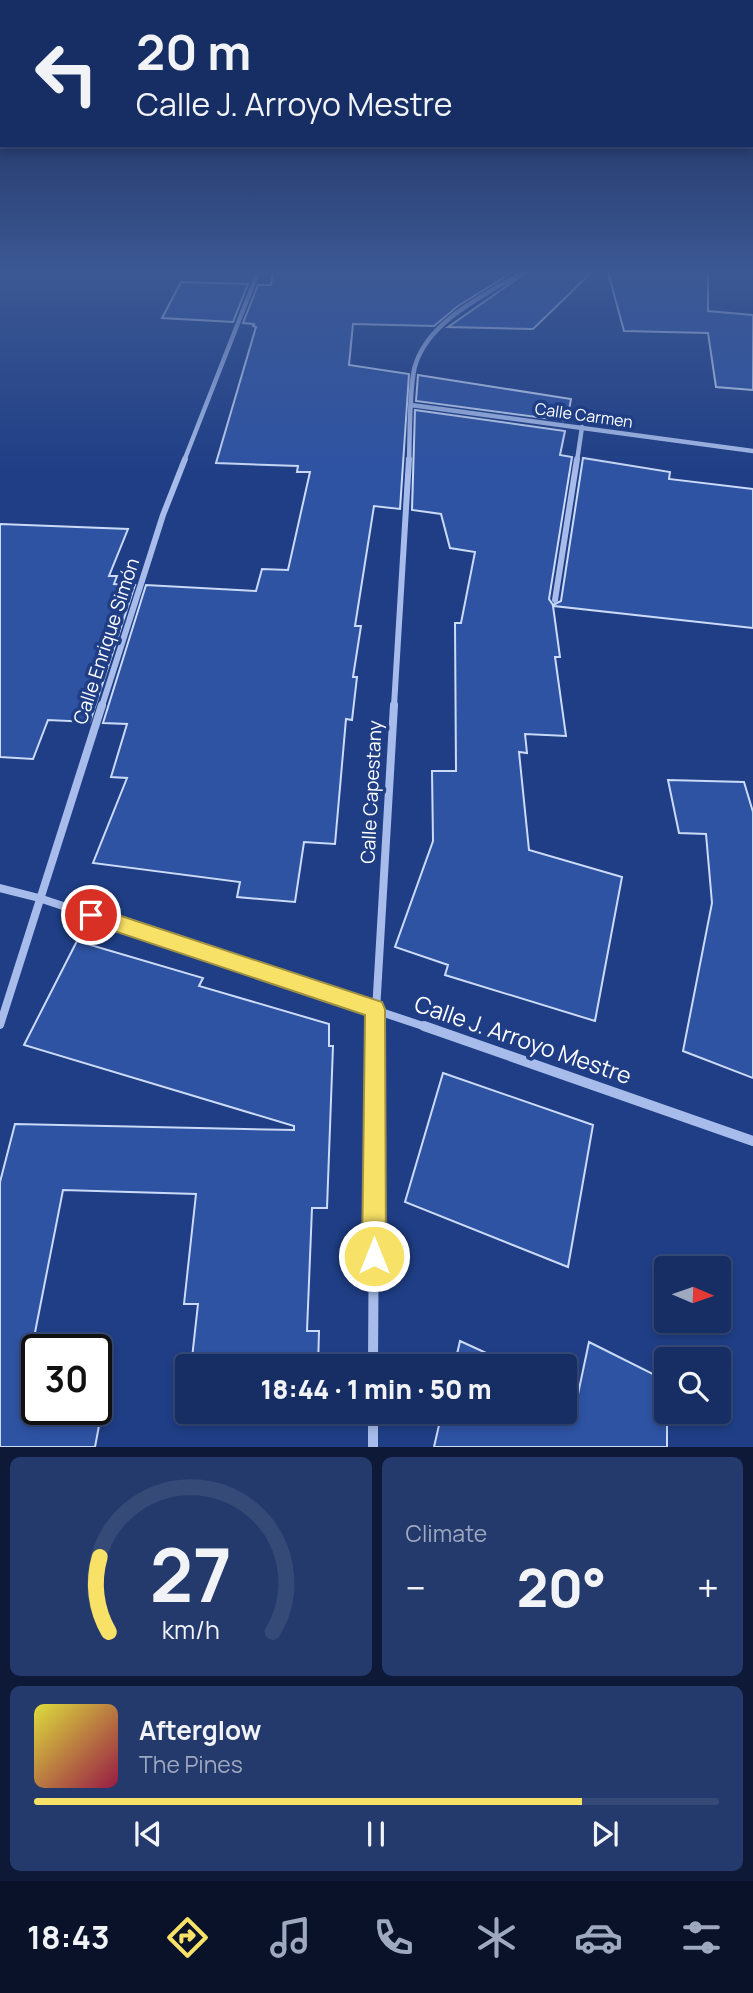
<!DOCTYPE html>
<html lang="en">
<head>
<meta charset="utf-8">
<style>
	:root { --surface:#172e64; --page:#243a6d; --text:#f1f3f6; --muted:#9ea8bf; --line:#364a78; --accent:#f8e167 }
	body { margin:0; font-family:Manrope,sans-serif; background:var(--page); color:var(--text); height:100vh; display:flex; flex-direction:column; font-size:26px; white-space:nowrap }
	* { box-sizing:border-box; margin:0 }
	p { font-size:23px; color:var(--muted) }
	.icon { flex:none; width:38px; height:38px; fill:none; stroke:currentColor; stroke-width:2; stroke-linecap:round; stroke-linejoin:round }
	.map { position:relative; height:1447px; overflow:hidden }
	.details { display:flex; flex-direction:column; gap:10px; padding:10px; background:#0d1937; flex:1 }
	.details>* { flex:none }
	.guide { position:absolute; left:0px; top:0px; width:754px; height:147px; box-shadow:0 4px 10px #0003,0 0 0 2px var(--line); background:#172e64; color:var(--text); overflow:hidden }
	.needle { width:46px; rotate:92deg }
	.controls { position:absolute; left:654px; top:1256px; display:grid; gap:14px }
	.controls a { display:grid; place-items:center; width:77px; height:77px; border-radius:7px; background:var(--surface); box-shadow:0 4px 10px #0003,0 0 0 2px var(--line); font-size:35px }
	.speed { position:absolute; left:21px; top:1334px; display:flex; gap:14px; font-size:35px; font-weight:700; text-align:center }
	.speed>* { display:grid; place-content:center; width:91px; height:91px; border-radius:50%; background:var(--surface); box-shadow:0 4px 10px #0003,0 0 0 2px var(--line); line-height:1 }
	.speed .limit { border:4px solid #111; border-radius:10px; background:#fff; color:#111 }
	.pin { position:absolute; display:grid; place-items:center; width:60px; height:60px; color:#fff; margin:-30px; border:4px solid #fff; border-radius:50%; box-shadow:0 2px 7px #0007 }
	.me { position:absolute; width:77px; margin:-38px; rotate:0deg; stroke-linejoin:round; filter:drop-shadow(0 0 5px #0008) }
	.turn { display:flex; align-items:center; gap:24px; height:147px; padding:0 21px; font-size:32px }
	.turn .icon { width:91px; height:91px; stroke-width:2.5 }
	.turn b { display:block; font-size:49px; line-height:60px }
	.big { font-size:52px; font-weight:800; line-height:1.1 }
	.details .card { flex:1; display:flex; flex-direction:column; justify-content:center; gap:10px; min-width:0; padding:0 24px; border-radius:10px; background:var(--page) }
	.details .dial { align-items:center; gap:0 }
	.dial svg { height:182px; overflow:visible; fill:none; stroke:var(--line); stroke-width:7; stroke-linecap:round; text-anchor:middle }
	.dial text { fill:var(--text); stroke:none }
	.song { display:flex; align-items:center; gap:21px }
	.cover { width:84px; height:84px; border-radius:10px; background:linear-gradient(135deg,hsl(60 70% 55%),hsl(340 70% 35%)) }
	.played { height:7px; border-radius:4px; background:linear-gradient(90deg,var(--accent) 80%,var(--line) 80%) }
	.keys { display:flex; justify-content:space-around; direction:ltr }
	.heat { display:flex; justify-content:space-between; align-items:center; font-size:38px; direction:ltr }
	.details .tiles { flex:1; display:grid; gap:10px; grid-template-columns:1fr 1fr }
	.card:last-child { grid-column:span 2 }
	.trip { position:absolute; left:175px; top:1354px; width:402px; height:70px; border-radius:7px; background:var(--surface); box-shadow:0 4px 10px #0003,0 0 0 2px var(--line); font-weight:800; line-height:70px; text-align:center }
	.tabs { display:flex; height:112px; justify-content:space-around; align-items:center; background:#091228; color:var(--muted) }
	.tabs .icon { width:49px; height:49px }
	.tabs .active { color:var(--accent) }
	.tabs b { font-size:32px; color:var(--text) }
	.map>svg:first-child { display:block }
	.building { fill:#2e53a3; stroke:#cbdaf7; stroke-width:2 }
	.lines { fill:none; stroke-linecap:round; stroke-linejoin:round }
	.street-far3 { stroke:#a7bcea; stroke-width:4.5 }
	.street-far2 { stroke:#a7bcea; stroke-width:6 }
	.street-far1 { stroke:#a7bcea; stroke-width:8 }
	.street { stroke:#a7bcea; stroke-width:10 }
	.route { fill:#f8e167; stroke:#a19243; stroke-width:2 }
	.labels { text-anchor:middle; stroke-width:7; stroke-linejoin:round; paint-order:stroke }
	.far-street-label { font-size:16px; fill:#fff; stroke:#1f3e85 }
	.street-label { font-size:19px; fill:#fff; stroke:#1f3e85 }
	.near-street-label { font-size:23px; fill:#fff; stroke:#1f3e85 }
</style>
</head>
<body>
<div class="map">
<svg width="753" height="1447" viewBox="0 0 753 1447">
	<rect width="100%" height="100%" fill="#1f3e85"/>
	<path class="building" d="M273 272H513L458 306 434 326 353 324 349 365 409 374 400 509 374 506 355 626H361L353 677H357L352 720 346 719 335 844 304 842 295 902 237 897 240 882 93 863 127 778 111 777 127 724 103 723 146 585 256 591 262 569 288 570 310 472H297L298 466 216 463 256 327 253 326 254 324 243 323 258 285H271Z
		M527 272H592L533 329 448 327Z
		M608 272H708V311L753 315V390L716 387 708 333 624 331Z
		M181 282 248 284 233 322 162 318Z
		M418 375 571 399 567 421 416 401Z
		M415 410 565 431 560 455 572 457 549 599 553 605 561 601 583 458 670 472 669 479 753 489V628L553 606 560 657H555L566 736 525 734 527 753 519 752 529 850 622 877 595 1021 445 975 448 965 395 947 433 841 432 771H456L455 623H461L475 552 450 548 441 514 412 510Z
		M0 524 128 529 109 576H117L114 584 135 585 90 722 48 720 33 759 0 757Z
		M668 780 744 782 753 812V1078L683 1051 712 903 706 834 679 833Z
		M77 941 203 978 199 986 329 1024V1046H333L327 1208H312L307 1331H319L318 1367H191L198 1304H184L196 1194 63 1190 30 1358 37 1359V1409H96V1361L111 1362 95 1447H0V1182L15 1124 294 1130V1126L24 1045Z
		M443 1073 593 1125 568 1267 405 1202Z
		M460 1341 517 1367H454Z
		M589 1342 667 1381V1447H434L442 1412H565V1388L578 1394Z
		M187 1406V1412H315V1418L186 1416Z"/>
	<g class="lines">
		<path class="street-far3" d="M411 405 753 451
			M184 461 258 272
			M409 461C410 438 409 381 416 363 431 319 486 295 522 272
			M577 461 582 427"/>
		<path class="street-far2" d="M555 600 577 459
			M102 706 163 515 185 459
			M394 706 409 459"/>
		<path class="street-far1" d="M0 888 39 898 429 1028
			M0 1025 102 705
			M375 1028 394 705"/>
		<path class="street" d="M424 1026 753 1141
			M373 1367 375 1026
			M373 1412V1447"/>
	</g>
	<linearGradient id="sky" x2="0" y2="1"><stop stop-color="#112249"/><stop offset="0.57" stop-color="#3c5894"/><stop offset="1" stop-color="#3c5894" stop-opacity="0"/></linearGradient>
	<rect width="753" height="475" fill="url(#sky)"/>
	<path class="route" d="M91 906 382 1002 385 1009 386 1256 382 1265 374 1268 366 1265 362 1256 365 1015 84 921 81 915 84 909Z"/>
	<g class="labels">
		<g class="far-street-label">
			<text transform="translate(584 415) rotate(8)" y="6">Calle Carmen</text>
		</g>
		<g class="street-label">
			<text transform="translate(106 641) rotate(-72)" y="7">Calle Enrique Simón</text>
			<text transform="translate(371 792) rotate(-87)" y="7">Calle Capestany</text>
		</g>
		<g class="near-street-label">
			<text transform="translate(523 1040) rotate(19)" y="8">Calle J. Arroyo Mestre</text>
		</g>
	</g>
</svg>
<div class="controls">
<a><svg class="needle" viewBox="-14 -14 28 28"><path d="M0-13l5 13h-10z" fill="#e53935"/><path d="M0 13l5-13h-10z" fill="#9ea8bf"/></svg></a>
<a><svg class="icon" aria-label="search" viewBox="0 0 24 24"><circle cx="10" cy="10" r="6"/><path d="M15 15l6 6"/></svg></a>
</div>
<div class="speed"><div class="limit">30</div></div>
<div class="pin" style="left:91px;top:915px;background:#d93025"><svg class="icon" aria-label="arrive" viewBox="0 0 24 24"><path d="M6 21V4h12l-3 4 3 4H6"/></svg></div>
<svg class="me" style="left:374px;top:1256px" viewBox="-20 -20 40 40"><circle r="17" fill="#f8e167" stroke="#fff" stroke-width="3"/><path d="M0-11L8 9 0 5-8 9z" fill="#fff"/></svg>
<div class="trip">18:44 · 1 min · 50 m</div>
<div class="guide">
<div class="turn"><svg class="icon" aria-label="left" viewBox="0 0 24 24"><path d="M17 20v-9H6M10 6l-5 5 5 5"/></svg><div><b>20 m</b>Calle J. Arroyo Mestre</div></div>
</div>
</div>
<section class="details">
<div class="tiles">
<div class="card dial"><svg viewBox="0 0 100 80">
<path d="M14 69A42 42 0 1 1 86 69"/>
<path d="M14 69A42 42 0 0 1 10 36" stroke="#f8e167"/>
<text x="50" y="56" font-size="32" font-weight="700">27</text>
<text x="50" y="72" font-size="11">km/h</text>
</svg></div>
<div class="card"><p>Climate</p>
<div class="heat"><a>−</a><b class="big">20°</b><a>+</a></div>
</div>
<div class="card">
<div class="song"><i class="cover"></i><div><b>Afterglow</b><p>The Pines</p></div></div>
<div class="played"></div>
<div class="keys"><svg class="icon" aria-label="previous" viewBox="0 0 24 24"><path d="M18 5L8 12l10 7zM5 5v14"/></svg><svg class="icon" aria-label="pause" viewBox="0 0 24 24"><path d="M8 5v14M16 5v14"/></svg><svg class="icon" aria-label="next" viewBox="0 0 24 24"><path d="M6 5l10 7-10 7zM19 5v14"/></svg></div>
</div>
</div>
</section>
<nav class="tabs">
<b>18:43</b>
<svg class="icon active" aria-label="directions" viewBox="0 0 24 24"><path d="M12 3l9 9-9 9-9-9zM9 14v-3h6M13 9l2 2-2 2"/></svg>
<svg class="icon" aria-label="music" viewBox="0 0 24 24"><path d="M9 18V5l10-2v13"/><circle cx="6" cy="18" r="3"/><circle cx="16" cy="16" r="3"/></svg>
<svg class="icon" aria-label="phone" viewBox="0 0 24 24"><path d="M5 4h4l2 5-3 2q2 4 5 5l2-3 5 2v4C11 20 4 13 5 4z"/></svg>
<svg class="icon" aria-label="climate" viewBox="0 0 24 24"><path d="M12 3v18M4 7l16 10M4 17L20 7"/></svg>
<svg class="icon" aria-label="car" viewBox="0 0 24 24"><path d="M5 17H2v-5l4-1 3-4h7l3 4 3 1v5h-3M9 17h6M6 11h13"/><circle cx="7" cy="17" r="2"/><circle cx="17" cy="17" r="2"/></svg>
<svg class="icon" aria-label="filters" viewBox="0 0 24 24"><path d="M4 7h16M4 17h16"/><circle cx="9" cy="7" r="2"/><circle cx="15" cy="17" r="2"/></svg>
</nav>
</body>
</html>
